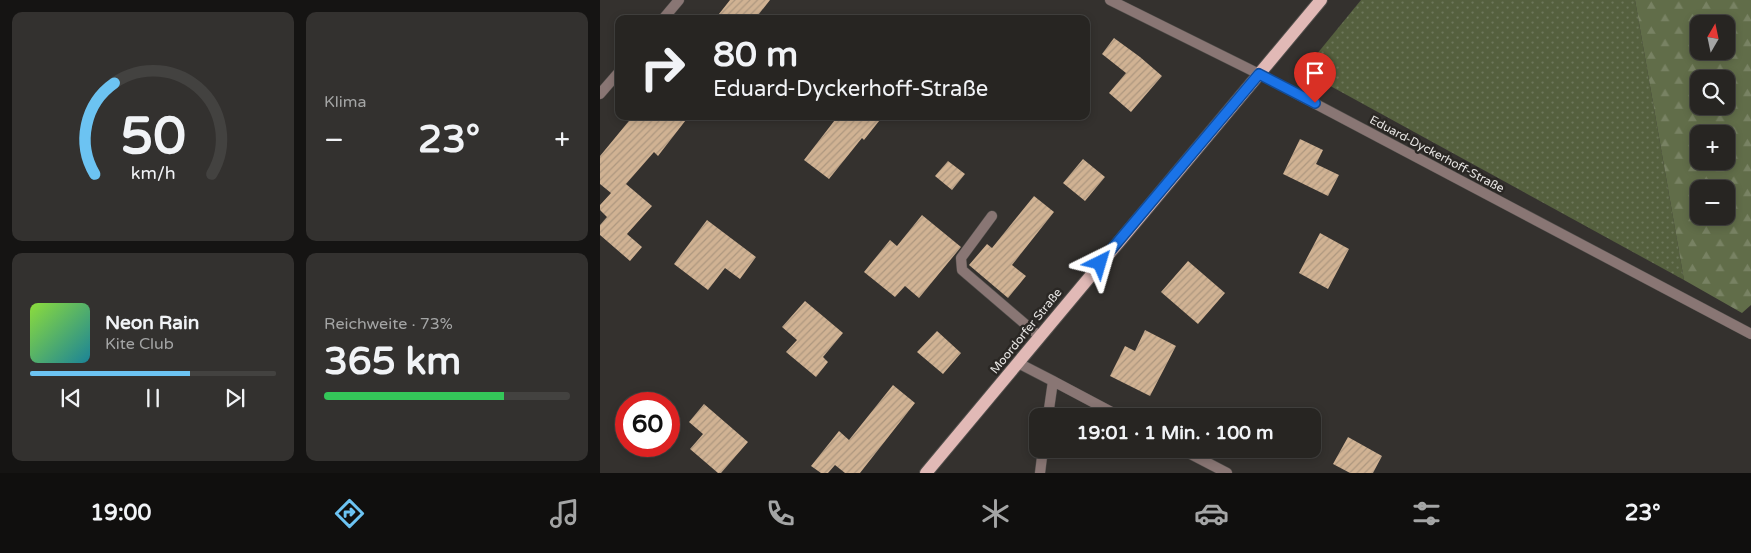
<!DOCTYPE html>
<html lang="de">
<head>
<meta charset="utf-8">
<style>
	:root { --surface:#272522; --page:#33312f; --text:#f1f3f6; --muted:#a4a5a5; --line:#434240; --accent:#6cc3f2 }
	body { margin:0; font-family:"Varela Round",sans-serif; background:var(--page); color:var(--text); height:100vh; display:flex; flex-direction:column; font-size:19px; white-space:nowrap }
	* { box-sizing:border-box; margin:0 }
	p { font-size:16px; color:var(--muted) }
	.icon { flex:none; width:28px; height:28px; fill:none; stroke:currentColor; stroke-width:2; stroke-linecap:round; stroke-linejoin:round }
	.map { position:relative; flex:1; overflow:hidden }
	.side { display:flex; flex-direction:column; gap:12px; padding:12px; background:#151413; width:600px }
	.side>* { flex:none }
	.guide { position:absolute; left:15px; top:15px; width:475px; height:105px; border-radius:10px; box-shadow:0 2px 8px #0003,0 0 0 1px var(--line); background:#272522; color:var(--text); overflow:hidden }
	.needle { width:32px; rotate:9deg }
	.controls { position:absolute; left:1090px; top:15px; display:grid; gap:10px }
	.controls a { display:grid; place-items:center; width:45px; height:45px; border-radius:10px; background:var(--surface); box-shadow:0 2px 8px #0003,0 0 0 1px var(--line); font-size:25px }
	.speed { position:absolute; left:15px; top:392px; display:flex; gap:10px; font-size:25px; font-weight:700; text-align:center }
	.speed>* { display:grid; place-content:center; width:65px; height:65px; border-radius:50%; background:var(--surface); box-shadow:0 2px 8px #0003,0 0 0 1px var(--line); line-height:1 }
	.speed .limit { border:8px solid #d22; background:#fff; color:#111 }
	.pin { position:absolute; display:grid; place-items:center; width:42px; height:42px; color:#fff; margin:-51px -21px; border-radius:50% 50% 50% 0; rotate:-45deg; box-shadow:0 0 5px #0007 }
	.pin .icon { rotate:45deg }
	.me { position:absolute; width:55px; margin:-28px; rotate:40deg; stroke-linejoin:round; filter:drop-shadow(0 0 4px #0008) }
	.turn { display:flex; align-items:center; gap:18px; height:105px; padding:0 15px; font-size:22px }
	.turn .icon { width:65px; height:65px; stroke-width:2.5 }
	.turn b { display:block; font-size:35px; line-height:42px }
	.big { font-size:38px; font-weight:700; line-height:1.1 }
	.side .widget { flex:1; display:flex; flex-direction:column; justify-content:center; gap:8px; min-width:0; padding:0 18px; border-radius:10px; background:var(--page) }
	.side .dial { align-items:center; gap:0 }
	.dial svg { height:130px; overflow:visible; fill:none; stroke:var(--line); stroke-width:7; stroke-linecap:round; text-anchor:middle }
	.dial text { fill:var(--text); stroke:none }
	.song { display:flex; align-items:center; gap:15px }
	.cover { width:60px; height:60px; border-radius:8px; background:linear-gradient(135deg,hsl(90 70% 55%),hsl(190 70% 35%)) }
	.played { height:5px; border-radius:2px; background:linear-gradient(90deg,var(--accent) 65%,var(--line) 65%) }
	.keys { display:flex; justify-content:space-around; direction:ltr }
	.heat { display:flex; justify-content:space-between; align-items:center; font-size:28px; direction:ltr }
	.charge { height:8px; border-radius:4px; background:linear-gradient(90deg,#34c759 73%,var(--line) 0) }
	.side .tiles { flex:1; display:grid; gap:12px; grid-template-columns:repeat(2,1fr) }
	.trip { position:absolute; left:429px; top:408px; width:292px; height:50px; border-radius:10px; background:var(--surface); box-shadow:0 2px 8px #0003,0 0 0 1px var(--line); font-weight:700; line-height:50px; text-align:center }
	.tabs { display:flex; height:80px; justify-content:space-around; align-items:center; background:#100f0e; color:var(--muted) }
	.tabs .icon { width:35px; height:35px }
	.tabs .current { color:var(--accent) }
	.tabs b { font-size:22px; color:var(--text) }
	main { display:flex; flex:1; min-height:0 }
	.map>svg:first-child { display:block }
	.grass { fill:url(#grass-dots) }
	.forest { fill:url(#forest-firs); fill-rule:evenodd }
	.building { fill:url(#building-hatch) }
	.lines { fill:none; stroke-linecap:round; stroke-linejoin:round }
	.service-casing { stroke:#514e4b; stroke-width:11 }
	.minor-casing { stroke:#514e4b; stroke-width:11 }
	.primary-casing { stroke:#514e4b; stroke-width:14 }
	.service { stroke:#897674; stroke-width:10 }
	.minor { stroke:#897674; stroke-width:10 }
	.primary { stroke:#e1b9b6; stroke-width:12 }
	.route-casing { stroke:#114b97; stroke-width:12 }
	.route { stroke:#1a73e8; stroke-width:9 }
	.labels { text-anchor:middle; stroke-width:5; stroke-linejoin:round; paint-order:stroke }
	.street-label { font-size:12px; fill:#e7e5e3; stroke:#2a2724 }
</style>
</head>
<body>
<main>
<section class="side">
<div class="tiles">
<div class="widget dial"><svg viewBox="0 0 100 80">
<path d="M14 69A42 42 0 1 1 86 69"/>
<path d="M14 69A42 42 0 0 1 26 13" stroke="#6cc3f2"/>
<text x="50" y="56" font-size="32" font-weight="700">50</text>
<text x="50" y="72" font-size="11">km/h</text>
</svg></div>
<div class="widget"><p>Klima</p>
<div class="heat"><a>−</a><b class="big">23°</b><a>+</a></div>
</div>
<div class="widget">
<div class="song"><i class="cover"></i><div><b>Neon Rain</b><p>Kite Club</p></div></div>
<div class="played"></div>
<div class="keys"><svg class="icon" aria-label="previous" viewBox="0 0 24 24"><path d="M18 5L8 12l10 7zM5 5v14"/></svg><svg class="icon" aria-label="pause" viewBox="0 0 24 24"><path d="M8 5v14M16 5v14"/></svg><svg class="icon" aria-label="next" viewBox="0 0 24 24"><path d="M6 5l10 7-10 7zM19 5v14"/></svg></div>
</div>
<div class="widget"><p>Reichweite · 73%</p><b class="big">365 km</b><div class="charge"></div></div>
</div>
</section>
<div class="map">
<svg width="1151" height="473" viewBox="0 0 1151 473">
	<defs>
		<pattern id="grass-dots" width="8" height="8" patternUnits="userSpaceOnUse" patternTransform="scale(1.25)"><rect width="8" height="8" fill="#55603e"/><path d="M2 2h.1M6 6h.1" fill="none" stroke="#6d775a" stroke-width="1.8" stroke-linecap="round"/></pattern>
		<pattern id="forest-firs" width="22" height="20" patternUnits="userSpaceOnUse" patternTransform="scale(1.25)"><rect width="22" height="20" fill="#616d49"/><path d="M5 1l3.5 6h-7zM16 11l3.5 6h-7z" fill="#788263"/></pattern>
		<pattern id="building-hatch" width="6" height="6" patternUnits="userSpaceOnUse" patternTransform="scale(1.25)"><rect width="6" height="6" fill="#d0b293"/><path d="M-1 1l2-2M0 6l6-6M5 7l2-2" fill="none" stroke="#ad977f"/></pattern>
	</defs>
	<rect width="100%" height="100%" fill="#34312e"/>
	<path class="grass" d="M761 0H1035L1084 280 703 71Z"/>
	<path class="forest" d="M1035 0H1151V305L1142 313 1084 280ZM1099 24H1126V51H1099ZM1099 79H1126V106H1099ZM1099 134H1126V161H1099ZM1099 189H1126V216H1099Z"/>
	<path class="building" d="M130 0H170L155 19H115Z
		M514 38 540 57 562 76 531 112 509 93 526 73 502 54Z
		M33 116H89L58 156 54 152 26 184 52 206 27 234 42 247 30 261 0 235V225L7 217 0 210V205L11 193 0 184V156Z
		M238 116H283L264 140 262 138 229 179 204 160Z
		M700 139 723 150 716 164 739 175 728 196 683 174Z
		M483 159 505 177 485 201 463 183Z
		M348 161 365 174 352 190 335 176Z
		M434 196 454 212 412 265 426 276 408 298 369 265 387 244 392 248Z
		M322 215 361 247 319 298 305 286 295 297 264 272 290 240 297 246Z
		M107 220 156 257 140 279 125 268 108 290 74 264Z
		M720 233 749 249 728 289 699 273Z
		M588 261 625 293 598 324 561 292Z
		M205 301 243 333 223 357 228 362 216 377 186 352 197 340 182 327Z
		M545 330 576 346 550 396 510 376 525 346 535 351Z
		M337 331 361 353 343 374 317 352Z
		M293 385 315 403 260 473H245L235 465 228 473H221L211 466 239 431 249 440Z
		M104 404 148 442 121 473H118L90 449 103 434 89 422Z
		M748 437 782 456 773 473H750L733 464Z"/>
	<g class="lines">
		<defs>
			<path id="service" d="M392 216 361 258 362 270 439 336"/>
			<path id="minor" d="M510 0 659 74 1151 334
				M63 19 79 0
				M0 94 19 72
				M418 363 453 381 448 416
				M453 381 519 416
				M581 449 627 473
				M440 473 443 449"/>
			<path id="primary" d="M326 473 721 0"/>
		</defs>
		<use href="#service" class="service-casing"/>
		<use href="#minor" class="minor-casing"/>
		<use href="#primary" class="primary-casing"/>
		<use href="#service" class="service"/>
		<use href="#minor" class="minor"/>
		<use href="#primary" class="primary"/>
	</g>
	<g class="lines">
		<defs>
			<path id="route" d="M500 263 659 74 715 103"/>
		</defs>
		<use href="#route" class="route-casing"/>
		<use href="#route" class="route"/>
	</g>
	<g class="labels">
		<g class="street-label">
			<text transform="translate(837 154) rotate(28)" y="4">Eduard-Dyckerhoff-Straße</text>
			<text transform="translate(426 331) rotate(-51)" y="4">Moordorfer Straße</text>
		</g>
	</g>
</svg>
<div class="controls">
<a><svg class="needle" viewBox="-14 -14 28 28"><path d="M0-13l5 13h-10z" fill="#e53935"/><path d="M0 13l5-13h-10z" fill="#a4a5a5"/></svg></a>
<a><svg class="icon" aria-label="search" viewBox="0 0 24 24"><circle cx="10" cy="10" r="6"/><path d="M15 15l6 6"/></svg></a>
<a>+</a>
<a>−</a>
</div>
<div class="speed"><div class="limit">60</div></div>
<div class="pin" style="left:715px;top:103px;background:#d93025"><svg class="icon" aria-label="arrive" viewBox="0 0 24 24"><path d="M6 21V4h12l-3 4 3 4H6"/></svg></div>
<svg class="me" style="left:500px;top:263px" viewBox="-20 -20 40 40"><path d="M0-17L14 15 0 8-14 15z" fill="#1a73e8" stroke="#fff" stroke-width="4"/></svg>
<div class="trip">19:01 · 1 Min. · 100 m</div>
<div class="guide">
<div class="turn"><svg class="icon" aria-label="right" viewBox="0 0 24 24"><path d="M7 20v-9h11M14 6l5 5-5 5"/></svg><div><b>80 m</b>Eduard-Dyckerhoff-Straße</div></div>
</div>
</div>
</main>
<nav class="tabs">
<b>19:00</b>
<svg class="icon current" aria-label="directions" viewBox="0 0 24 24"><path d="M12 3l9 9-9 9-9-9zM9 14v-3h6M13 9l2 2-2 2"/></svg>
<svg class="icon" aria-label="music" viewBox="0 0 24 24"><path d="M9 18V5l10-2v13"/><circle cx="6" cy="18" r="3"/><circle cx="16" cy="16" r="3"/></svg>
<svg class="icon" aria-label="phone" viewBox="0 0 24 24"><path d="M5 4h4l2 5-3 2q2 4 5 5l2-3 5 2v4C11 20 4 13 5 4z"/></svg>
<svg class="icon" aria-label="climate" viewBox="0 0 24 24"><path d="M12 3v18M4 7l16 10M4 17L20 7"/></svg>
<svg class="icon" aria-label="car" viewBox="0 0 24 24"><path d="M5 17H2v-5l4-1 3-4h7l3 4 3 1v5h-3M9 17h6M6 11h13"/><circle cx="7" cy="17" r="2"/><circle cx="17" cy="17" r="2"/></svg>
<svg class="icon" aria-label="filters" viewBox="0 0 24 24"><path d="M4 7h16M4 17h16"/><circle cx="9" cy="7" r="2"/><circle cx="15" cy="17" r="2"/></svg>
<b>23°</b>
</nav>
</body>
</html>
